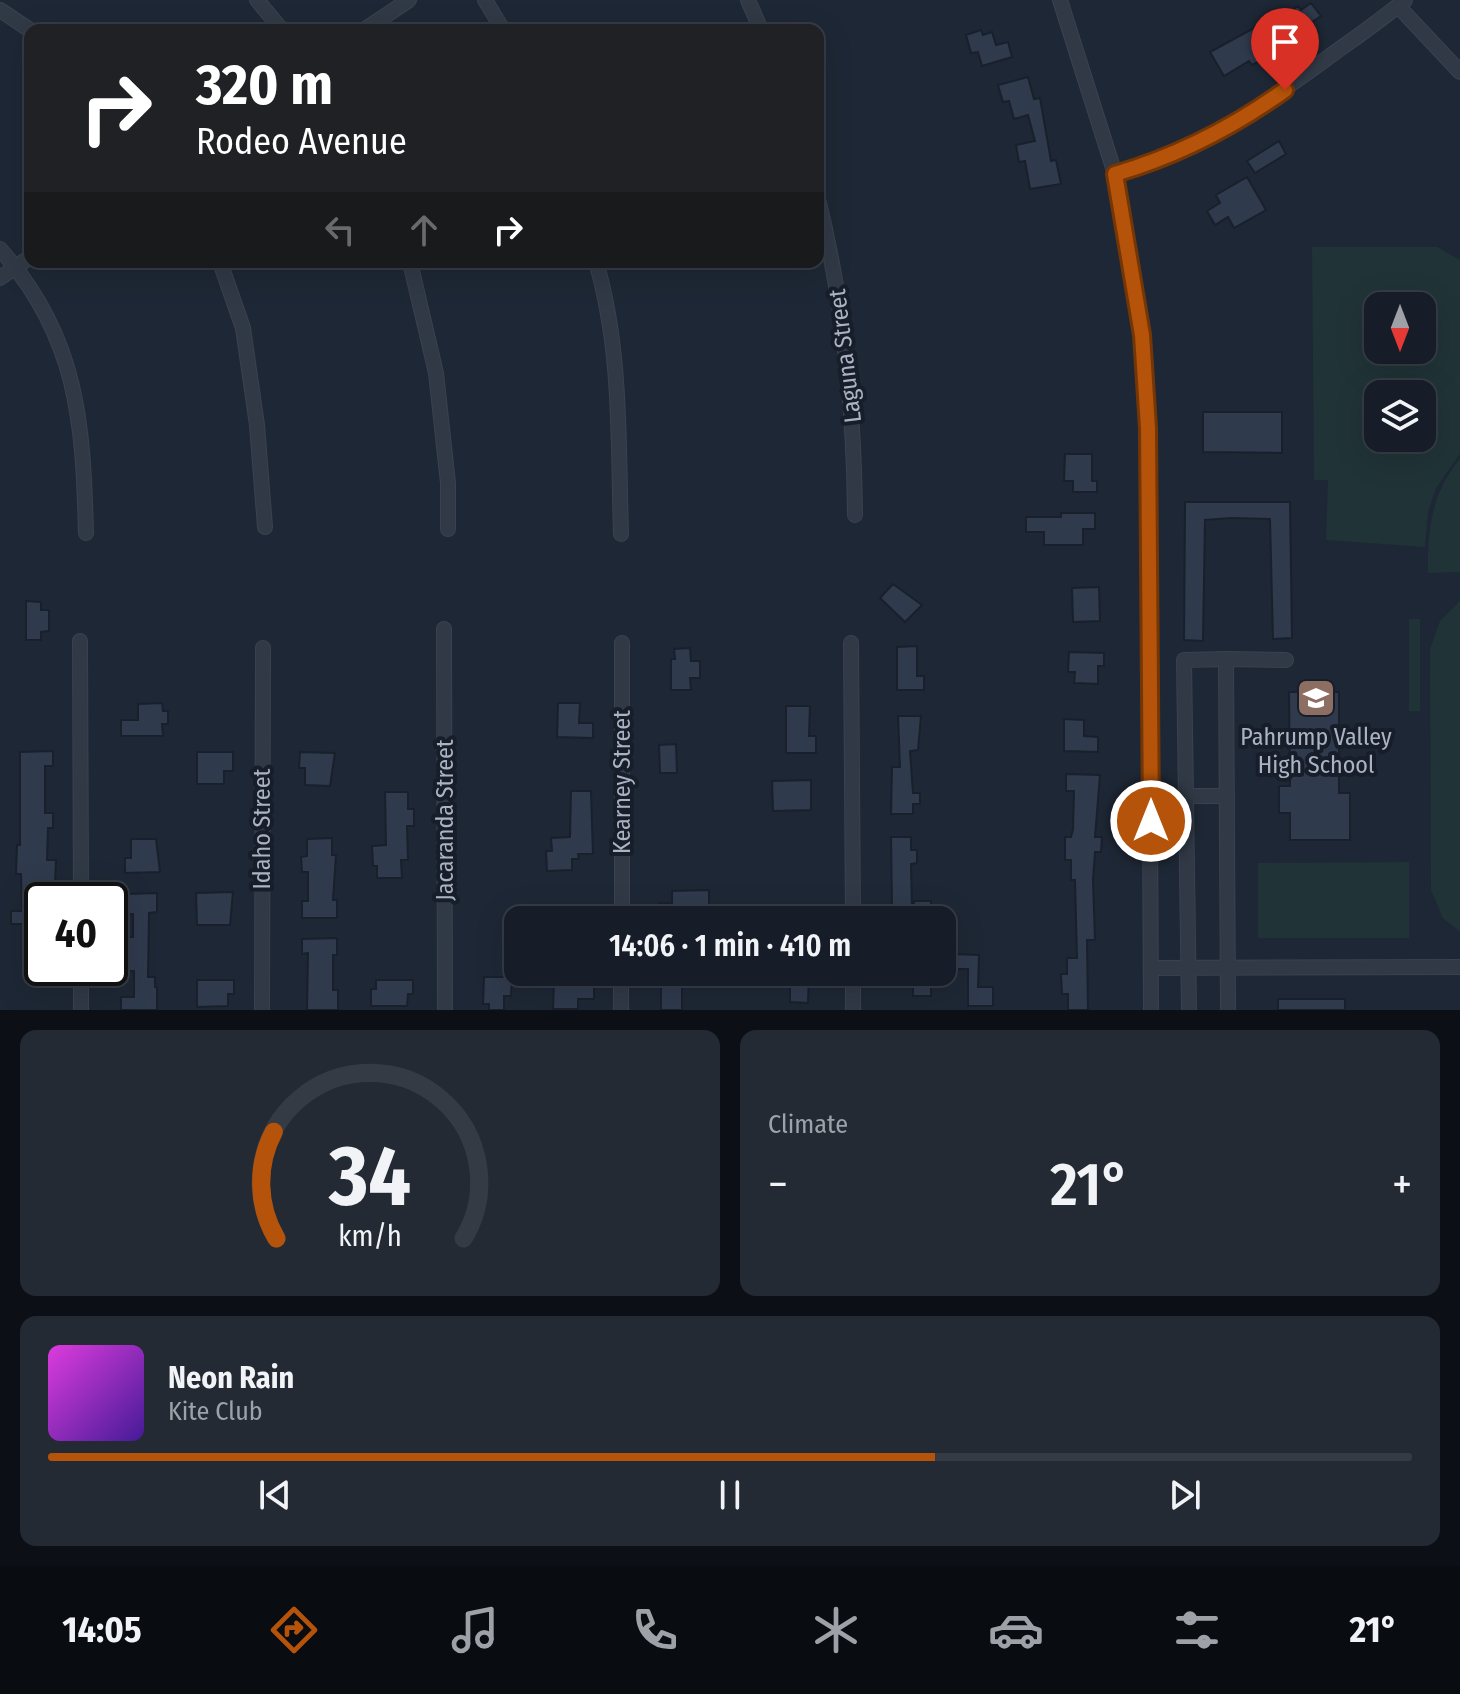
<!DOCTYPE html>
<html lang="en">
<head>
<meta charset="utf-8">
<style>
	:root { --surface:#161d28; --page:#232a34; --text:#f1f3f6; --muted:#9ea2a8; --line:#353b45; --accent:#b45309 }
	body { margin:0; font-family:"Fira Sans Condensed",sans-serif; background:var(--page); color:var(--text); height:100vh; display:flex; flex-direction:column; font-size:30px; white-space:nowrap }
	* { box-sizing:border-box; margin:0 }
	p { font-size:26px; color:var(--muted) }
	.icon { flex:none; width:44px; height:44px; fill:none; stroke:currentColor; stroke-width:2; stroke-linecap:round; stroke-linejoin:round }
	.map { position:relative; height:1010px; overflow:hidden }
	.drawer { display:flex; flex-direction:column; gap:20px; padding:20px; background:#0c1016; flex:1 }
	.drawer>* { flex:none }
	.guide { position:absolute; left:24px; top:24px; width:800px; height:244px; border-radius:16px; box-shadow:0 8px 32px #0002,0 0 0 2px var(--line); background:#202124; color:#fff; overflow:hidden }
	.needle { width:52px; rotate:180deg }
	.controls { position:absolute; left:1364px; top:292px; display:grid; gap:16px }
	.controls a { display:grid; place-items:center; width:72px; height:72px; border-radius:16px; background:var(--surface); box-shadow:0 8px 32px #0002,0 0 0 2px var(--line); font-size:40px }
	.speed { position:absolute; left:24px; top:882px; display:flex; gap:16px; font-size:40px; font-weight:700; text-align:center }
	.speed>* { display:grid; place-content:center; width:104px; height:104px; border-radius:50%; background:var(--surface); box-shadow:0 8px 32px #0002,0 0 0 2px var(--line); line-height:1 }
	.speed .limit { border:4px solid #111; border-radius:12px; background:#fff; color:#111 }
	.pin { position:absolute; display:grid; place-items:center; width:68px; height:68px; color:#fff; margin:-82px -34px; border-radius:50% 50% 50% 0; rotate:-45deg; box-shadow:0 0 8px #0007 }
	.pin .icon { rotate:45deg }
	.me { position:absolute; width:88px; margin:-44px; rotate:0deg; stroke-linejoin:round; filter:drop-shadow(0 0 6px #0008) }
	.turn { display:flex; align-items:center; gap:28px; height:168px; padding:0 40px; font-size:36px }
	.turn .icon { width:104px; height:104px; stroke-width:2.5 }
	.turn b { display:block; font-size:56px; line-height:68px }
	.lanes { display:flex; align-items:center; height:76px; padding:0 40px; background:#0003; justify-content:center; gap:40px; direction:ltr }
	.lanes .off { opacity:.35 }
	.big { font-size:60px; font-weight:600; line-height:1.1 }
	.drawer .card { flex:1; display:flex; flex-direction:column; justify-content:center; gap:12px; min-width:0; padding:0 28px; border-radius:16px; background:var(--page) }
	.drawer .dial { align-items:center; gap:0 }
	.dial svg { height:208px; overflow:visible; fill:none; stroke:var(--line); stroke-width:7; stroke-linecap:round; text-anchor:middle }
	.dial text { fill:var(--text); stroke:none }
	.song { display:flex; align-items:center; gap:24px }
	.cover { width:96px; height:96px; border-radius:12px; background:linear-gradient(135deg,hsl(300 70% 55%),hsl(260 70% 35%)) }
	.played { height:8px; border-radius:4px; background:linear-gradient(90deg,var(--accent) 65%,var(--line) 65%) }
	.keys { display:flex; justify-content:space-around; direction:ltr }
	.heat { display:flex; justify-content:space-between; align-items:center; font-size:44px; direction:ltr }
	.drawer .tiles { flex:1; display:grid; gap:20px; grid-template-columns:1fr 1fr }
	.card:last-child { grid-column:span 2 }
	.trip { position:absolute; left:504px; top:906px; width:452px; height:80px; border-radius:16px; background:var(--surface); box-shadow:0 8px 32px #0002,0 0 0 2px var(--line); font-weight:600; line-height:80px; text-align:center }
	.tab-bar { display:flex; height:128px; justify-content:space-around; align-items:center; background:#090c10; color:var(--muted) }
	.tab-bar .icon { width:56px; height:56px }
	.tab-bar .on { color:var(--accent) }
	.tab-bar b { font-size:36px; color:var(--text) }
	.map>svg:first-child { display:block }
	.green { fill:#203336; fill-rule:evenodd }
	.building { fill:#2f3a4d; stroke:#19202c; stroke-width:2 }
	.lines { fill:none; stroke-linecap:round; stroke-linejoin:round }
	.minor-casing { stroke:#3a424f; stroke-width:16 }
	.minor { stroke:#313946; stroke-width:14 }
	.route-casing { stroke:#753606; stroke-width:20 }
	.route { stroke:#b45309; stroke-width:14 }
	.labels { text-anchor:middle; stroke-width:8; stroke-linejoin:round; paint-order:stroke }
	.street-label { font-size:24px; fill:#aab3c4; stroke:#171e2a }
	.poi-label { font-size:24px; fill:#aab3c4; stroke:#171e2a }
</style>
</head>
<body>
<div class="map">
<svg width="1460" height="1010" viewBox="0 0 1460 1010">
	<rect width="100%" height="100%" fill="#1e2735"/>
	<path class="green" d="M1312 247H1437L1460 260V454L1436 488 1428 512 1425 547 1326 540 1328 480H1314ZM1422 306V350H1378V306ZM1378 394H1422V438H1378Z
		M1460 458V572L1428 573C1427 529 1432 493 1460 458Z
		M1460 601V932L1443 918 1431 890 1430 649 1440 621Z
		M1409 619H1420V711H1409Z
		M1409 862V938H1258V863Z"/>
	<path class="building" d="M1311 3 1321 16 1283 42 1281 39 1261 52 1265 58 1252 65 1249 61 1224 76 1210 52 1254 28 1258 34 1298 6 1301 10Z
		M981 30 983 35 992 32 996 45 1008 42 1012 57 982 66 978 52 971 53 966 35Z
		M1028 77 1034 99 1040 98 1051 161 1056 160 1061 184 1030 189 1025 161 1019 162 1016 145 1035 141 1028 115 1014 119 1009 101 1003 102 998 85Z
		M1279 141 1286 154 1255 173 1247 161Z
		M1247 177 1266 210 1234 228 1228 217 1215 225 1207 211 1220 203 1216 195Z
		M1203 412H1282V453L1203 452Z
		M1065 454H1092V481H1097V492H1073V481H1064Z
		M1185 502H1290L1292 638 1273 639 1270 519 1231 518 1205 520 1203 641 1184 640Z
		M1061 513H1095V529H1083V545H1044V532H1026V517H1061Z
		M893 584 922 605 905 622 880 598Z
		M1099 587 1100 621 1073 622 1072 588Z
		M26 601 41 602V610H49V631L41 632V640H26Z
		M917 646V676H924V690H897V647Z
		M690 648 691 661H700V678H690L691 690H671V659H675L674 649Z
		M1069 652 1104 653V666H1098V684L1074 683 1075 672H1068Z
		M1289 692H1339V793H1350V840H1290V813H1279V786H1290Z
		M162 703 163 711H168V724H162L163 736H121V720H138V704Z
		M558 703H580L579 723H593V738L557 737Z
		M786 706H810L809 736H816V753H786Z
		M898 716H921L918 750 910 751 913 793H920V804H913V814H891L892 767H900Z
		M1064 719 1084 720V736L1098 737V752L1064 751Z
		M676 744 677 773H660L659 745Z
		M53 751V766H45V813H53V828H48L47 860H56L55 885H62V900H42V924H11V911H22L21 874H16L17 845H20V752Z
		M197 752H233V771H224V784H197Z
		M300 752 335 753 330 786 305 785V768H299Z
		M1066 774 1100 775 1095 837H1102L1101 852H1095L1093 880 1095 940H1087L1088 1010H1068V994H1062L1061 974H1067V958H1077L1075 880H1071V860H1065V837H1071L1073 829 1074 791H1066Z
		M811 780V810L773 811 772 781Z
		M571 791H591L593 854H578L579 859H572V870L547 871 546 851H552L551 838 570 837Z
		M385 792H408V809H414V826H407L408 860H401L402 878H377V866H373L372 846 386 845Z
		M891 837H911V850H917V863L911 864 912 908 892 907Z
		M332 838V855H336L333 900H337V918H302V901H308V872H302L301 857 307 856V839Z
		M131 839H156L160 872 125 873V858H131Z
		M709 890V910H704V920H659V903H672V891Z
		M233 892 230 925H197L196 893Z
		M157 893V912L149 913 148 977H155V987H157V1010H121V997H134V971H126V954H120V937H133V914H128V894Z
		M914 901H931V908L939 909V920H914Z
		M337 938V955H333V990H338V1010H307L308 953 302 954V939Z
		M955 954 979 955 978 987H993V1006H968V969H955Z
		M790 972H809L808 1003 790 1002Z
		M913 972H938V986H931V996H913Z
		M484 977H512L511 996H504V1010H489V1004H483Z
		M661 977H682V1010H661Z
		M197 980H234V994H228V1006L197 1007Z
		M376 980H413V994H408L407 1006H371V989H376Z
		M554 981 594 982V999H578V1009H553Z
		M1278 999H1345V1010H1278Z"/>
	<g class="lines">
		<defs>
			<path id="minor" d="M257 0 282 30
				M485 0 503 30
				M748 0 761 30
				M1060 0 1115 174 1142 335 1148 428 1151 1010
				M1398 6 1460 72
				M0 10 30 30
				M364 30 409 0
				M1115 174C1200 149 1255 111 1326 59 1352 40 1380 21 1405 0
				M818 199C844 303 854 408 855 515
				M0 249C78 337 83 422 86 533
				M220 262 243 328 257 425 265 527
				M410 262 436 373 448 483V529
				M596 262C622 350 618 444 621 534
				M0 278 30 257
				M444 629 445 1010
				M80 641 81 900
				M851 643 853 920
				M1226 659 1286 660
				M1186 796H1227
				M622 920V643
				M81 968V1010
				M1151 968 1460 967
				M853 972V1010
				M262 1010 263 648
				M621 1010V972
				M1189 1010 1184 660 1226 659 1228 1010"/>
		</defs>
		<use href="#minor" class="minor-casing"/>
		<use href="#minor" class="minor"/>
	</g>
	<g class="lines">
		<defs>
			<path id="route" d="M1151 821 1148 428 1142 335 1115 174C1177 156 1232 128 1285 90"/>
		</defs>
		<use href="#route" class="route-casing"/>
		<use href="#route" class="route"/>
	</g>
	<defs>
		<symbol id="school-square" viewBox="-11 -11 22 22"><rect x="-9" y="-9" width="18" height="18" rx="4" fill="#8d6e63" stroke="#171e2a"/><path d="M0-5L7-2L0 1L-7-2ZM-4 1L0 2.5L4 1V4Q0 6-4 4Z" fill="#fff"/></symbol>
	</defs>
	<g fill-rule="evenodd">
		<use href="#school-square" x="1294" y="676" width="44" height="44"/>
	</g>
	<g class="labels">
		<g class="street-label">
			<text transform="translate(845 356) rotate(-97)" y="8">Laguna Street</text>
			<text transform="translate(622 782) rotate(-90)" y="8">Kearney Street</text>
			<text transform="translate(445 820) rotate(-90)" y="8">Jacaranda Street</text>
			<text transform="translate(262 829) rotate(-90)" y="8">Idaho Street</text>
		</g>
		<g class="poi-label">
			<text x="1316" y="745">Pahrump Valley<tspan x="1316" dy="28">High School</tspan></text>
		</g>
	</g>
</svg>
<div class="controls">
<a><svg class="needle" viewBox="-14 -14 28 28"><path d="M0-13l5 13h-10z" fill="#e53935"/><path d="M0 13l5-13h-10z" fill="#9ea2a8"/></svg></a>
<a><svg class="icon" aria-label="layers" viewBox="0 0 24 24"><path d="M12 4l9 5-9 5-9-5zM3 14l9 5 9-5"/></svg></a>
</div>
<div class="speed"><div class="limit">40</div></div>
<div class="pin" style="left:1285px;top:90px;background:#d93025"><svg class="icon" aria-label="arrive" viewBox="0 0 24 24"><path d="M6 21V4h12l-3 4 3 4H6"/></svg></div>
<svg class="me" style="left:1151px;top:821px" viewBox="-20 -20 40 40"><circle r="17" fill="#b45309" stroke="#fff" stroke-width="3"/><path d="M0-11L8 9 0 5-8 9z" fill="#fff"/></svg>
<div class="trip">14:06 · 1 min · 410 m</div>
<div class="guide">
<div class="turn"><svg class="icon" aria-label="right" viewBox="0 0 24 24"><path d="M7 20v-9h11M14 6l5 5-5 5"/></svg><div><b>320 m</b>Rodeo Avenue</div></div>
<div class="lanes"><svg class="icon off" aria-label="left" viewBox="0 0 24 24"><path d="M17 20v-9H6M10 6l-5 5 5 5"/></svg><svg class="icon off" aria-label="ahead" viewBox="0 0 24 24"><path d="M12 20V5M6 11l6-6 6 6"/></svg><svg class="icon" aria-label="right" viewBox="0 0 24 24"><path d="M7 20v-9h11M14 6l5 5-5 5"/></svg></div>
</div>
</div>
<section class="drawer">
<div class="tiles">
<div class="card dial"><svg viewBox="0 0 100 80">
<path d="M14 69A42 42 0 1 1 86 69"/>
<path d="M14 69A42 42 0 0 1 13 28" stroke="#b45309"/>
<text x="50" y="56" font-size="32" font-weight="700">34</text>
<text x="50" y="72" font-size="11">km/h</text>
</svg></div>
<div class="card"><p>Climate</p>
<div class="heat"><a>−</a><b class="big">21°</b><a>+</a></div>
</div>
<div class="card">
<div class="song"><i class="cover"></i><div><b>Neon Rain</b><p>Kite Club</p></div></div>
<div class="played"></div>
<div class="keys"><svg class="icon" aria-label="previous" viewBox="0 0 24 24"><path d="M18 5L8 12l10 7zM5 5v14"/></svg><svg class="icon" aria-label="pause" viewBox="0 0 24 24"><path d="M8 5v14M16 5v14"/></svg><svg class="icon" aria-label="next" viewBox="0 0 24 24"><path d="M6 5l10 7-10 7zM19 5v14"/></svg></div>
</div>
</div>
</section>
<nav class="tab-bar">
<b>14:05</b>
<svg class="icon on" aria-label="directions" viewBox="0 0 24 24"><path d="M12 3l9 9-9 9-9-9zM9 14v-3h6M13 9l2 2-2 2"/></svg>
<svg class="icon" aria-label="music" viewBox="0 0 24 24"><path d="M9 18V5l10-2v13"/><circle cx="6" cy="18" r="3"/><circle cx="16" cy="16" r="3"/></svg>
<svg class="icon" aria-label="phone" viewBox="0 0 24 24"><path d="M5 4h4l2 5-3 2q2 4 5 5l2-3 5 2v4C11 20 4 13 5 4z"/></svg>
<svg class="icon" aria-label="climate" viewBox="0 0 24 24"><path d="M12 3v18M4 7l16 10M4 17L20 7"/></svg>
<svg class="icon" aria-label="car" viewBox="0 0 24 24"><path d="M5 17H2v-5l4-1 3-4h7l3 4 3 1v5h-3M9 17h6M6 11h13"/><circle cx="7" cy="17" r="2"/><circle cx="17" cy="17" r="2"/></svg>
<svg class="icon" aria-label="filters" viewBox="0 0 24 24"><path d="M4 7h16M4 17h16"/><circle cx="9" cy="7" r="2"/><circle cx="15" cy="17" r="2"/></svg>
<b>21°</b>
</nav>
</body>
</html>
